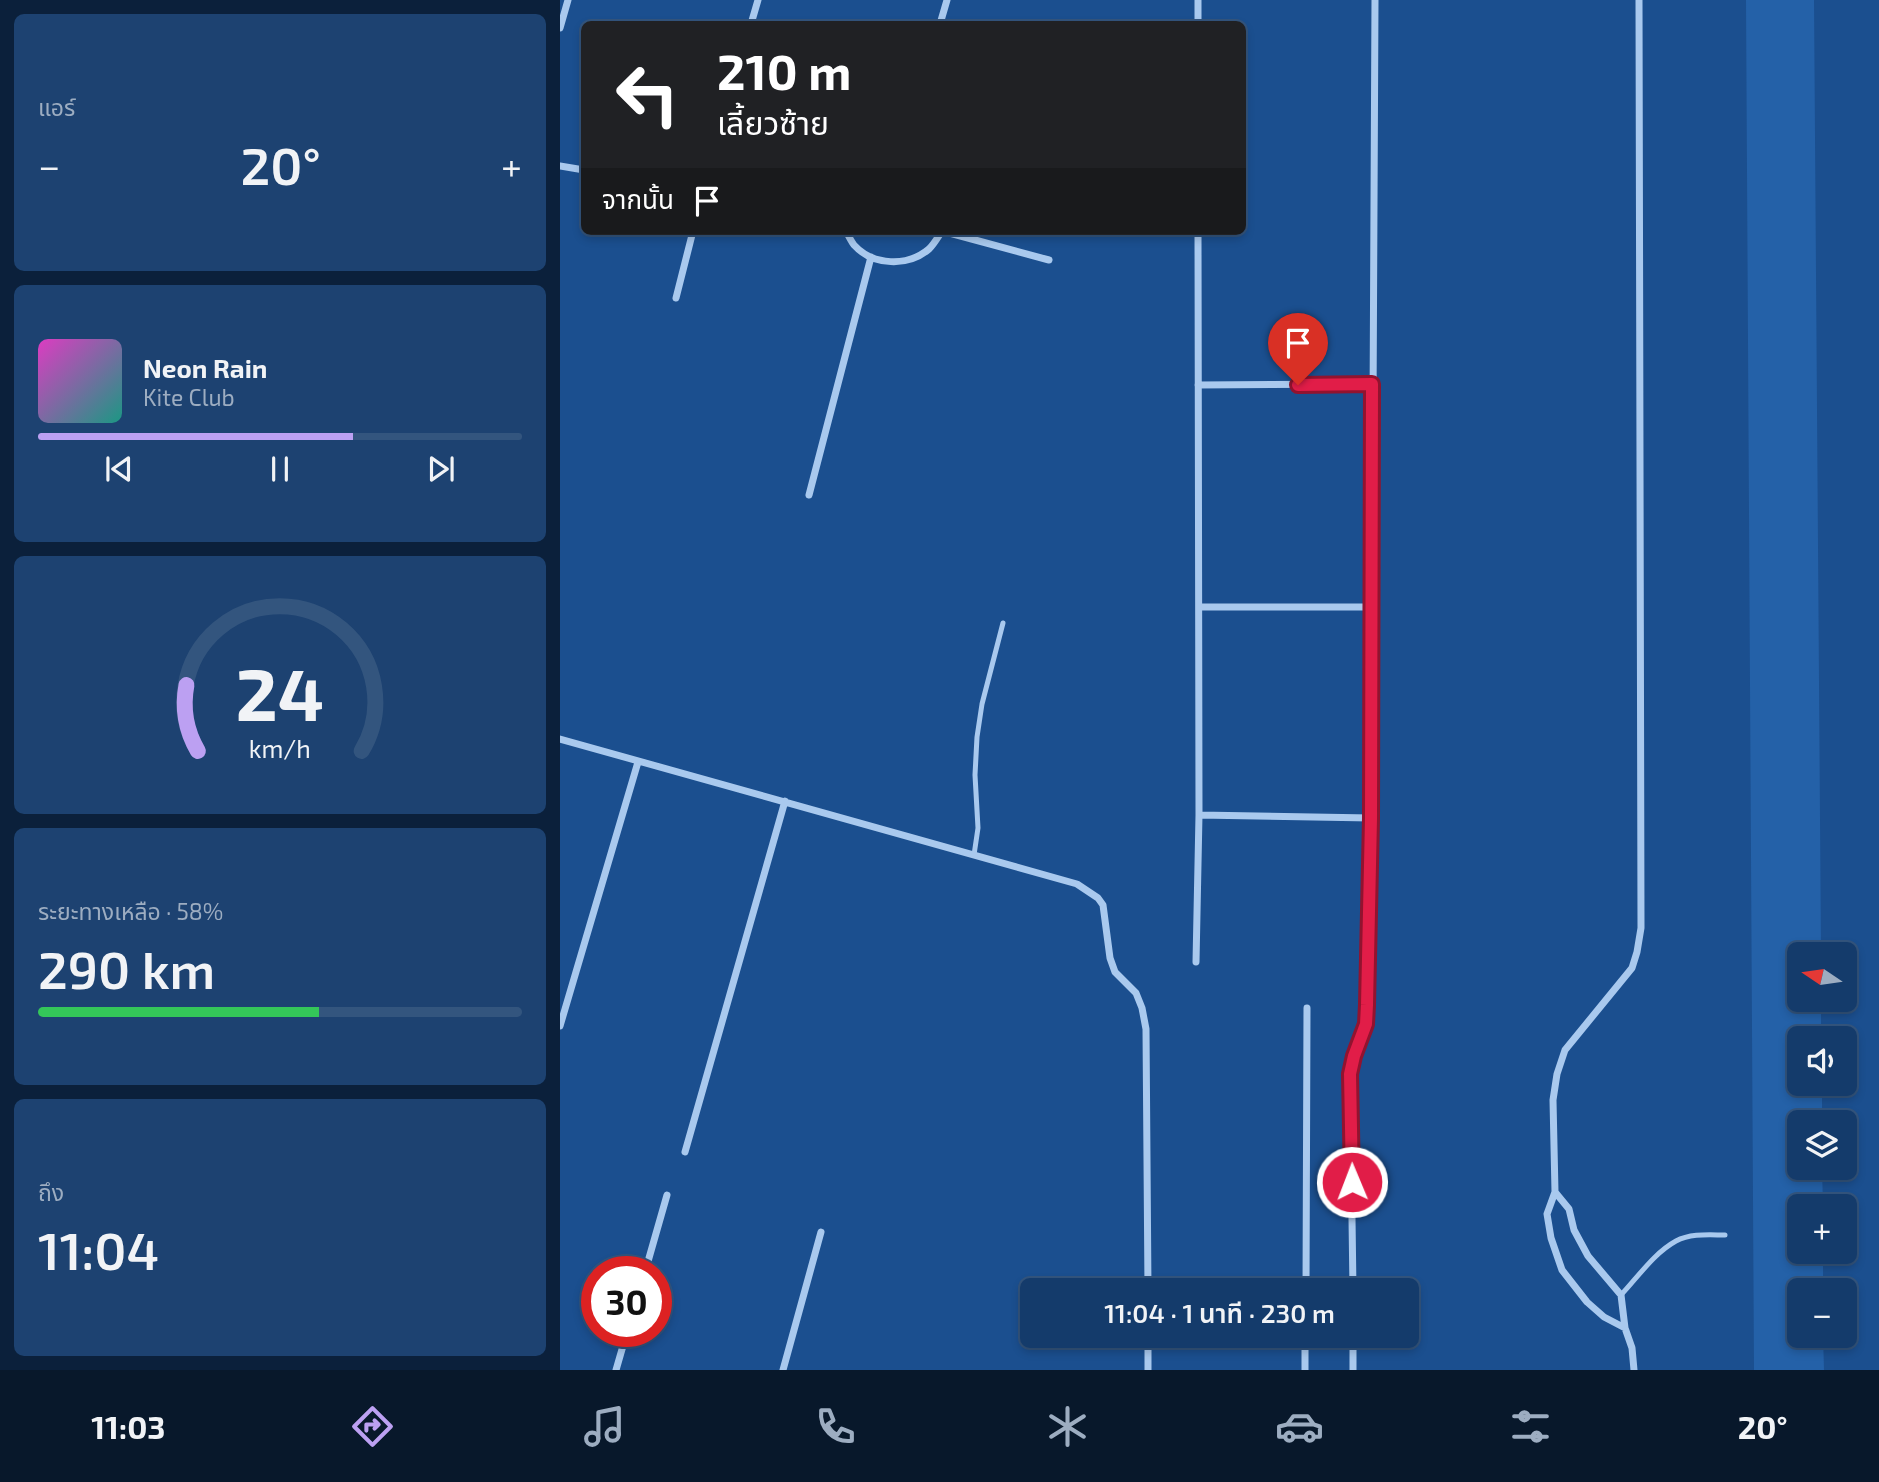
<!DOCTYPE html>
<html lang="th">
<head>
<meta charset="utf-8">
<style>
	:root { --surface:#143b6b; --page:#1d4271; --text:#f1f3f6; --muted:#9dadc1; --line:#33557e; --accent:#bca0f2 }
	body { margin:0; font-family:"Exo 2","Noto Sans Thai",sans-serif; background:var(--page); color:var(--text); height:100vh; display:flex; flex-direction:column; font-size:26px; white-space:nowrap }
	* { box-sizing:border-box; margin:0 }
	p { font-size:23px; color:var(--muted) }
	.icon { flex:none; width:38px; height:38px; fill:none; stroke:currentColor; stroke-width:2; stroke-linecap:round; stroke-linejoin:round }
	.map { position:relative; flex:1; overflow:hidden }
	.side { display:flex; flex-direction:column; gap:14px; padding:14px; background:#0b203b; width:560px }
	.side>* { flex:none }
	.top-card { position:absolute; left:21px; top:21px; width:665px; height:214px; border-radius:10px; box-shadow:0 4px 10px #0003,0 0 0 2px var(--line); background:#202124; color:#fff; overflow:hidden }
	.needle { width:46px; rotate:283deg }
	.fabs { position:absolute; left:1227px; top:942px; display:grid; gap:14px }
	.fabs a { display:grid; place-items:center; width:70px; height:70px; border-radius:10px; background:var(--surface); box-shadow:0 4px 10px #0003,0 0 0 2px var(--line); font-size:35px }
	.speed { position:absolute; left:21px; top:1256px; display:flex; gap:14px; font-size:35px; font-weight:700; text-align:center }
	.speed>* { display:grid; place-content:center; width:91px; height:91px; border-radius:50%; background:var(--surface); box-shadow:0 4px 10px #0003,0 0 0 2px var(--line); line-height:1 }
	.speed .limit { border:10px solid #d22; background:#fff; color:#111 }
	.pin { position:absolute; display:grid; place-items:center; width:60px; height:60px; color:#fff; margin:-72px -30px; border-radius:50% 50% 50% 0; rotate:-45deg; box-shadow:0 0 7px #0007 }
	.pin .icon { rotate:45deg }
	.me { position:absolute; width:77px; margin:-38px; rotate:359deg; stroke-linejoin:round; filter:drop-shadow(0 0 5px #0008) }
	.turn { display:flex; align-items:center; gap:24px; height:147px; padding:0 21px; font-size:32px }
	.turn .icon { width:91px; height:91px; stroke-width:2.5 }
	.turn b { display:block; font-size:49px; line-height:60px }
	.then { display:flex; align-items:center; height:66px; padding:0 21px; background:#0003; gap:14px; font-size:26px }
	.big { font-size:52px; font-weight:600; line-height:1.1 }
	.side .tile { flex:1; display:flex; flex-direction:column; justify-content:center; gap:10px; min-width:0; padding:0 24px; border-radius:10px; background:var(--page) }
	.side .dial { align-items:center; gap:0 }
	.dial svg { height:182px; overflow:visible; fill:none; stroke:var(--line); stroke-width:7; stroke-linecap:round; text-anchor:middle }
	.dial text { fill:var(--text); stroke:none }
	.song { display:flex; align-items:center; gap:21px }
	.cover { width:84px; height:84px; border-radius:10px; background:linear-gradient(135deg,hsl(310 70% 55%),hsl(170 70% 35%)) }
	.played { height:7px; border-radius:4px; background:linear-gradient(90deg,var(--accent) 65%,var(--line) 65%) }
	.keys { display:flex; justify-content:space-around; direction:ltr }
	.heat { display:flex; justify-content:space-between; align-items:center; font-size:38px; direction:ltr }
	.charge { height:10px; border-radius:5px; background:linear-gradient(90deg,#34c759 58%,var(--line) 0) }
	.trip { position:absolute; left:460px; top:1278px; width:399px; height:70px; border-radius:10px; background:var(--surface); box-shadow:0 4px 10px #0003,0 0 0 2px var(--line); font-weight:600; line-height:70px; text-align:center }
	.dock { display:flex; height:112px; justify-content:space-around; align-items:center; background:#08182b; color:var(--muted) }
	.dock .icon { width:49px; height:49px }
	.dock .current { color:var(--accent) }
	.dock b { font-size:32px; color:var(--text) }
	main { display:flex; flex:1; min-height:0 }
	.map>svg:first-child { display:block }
	.green { fill:#2461a8 }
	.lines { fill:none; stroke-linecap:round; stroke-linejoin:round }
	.service { stroke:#a9c9ee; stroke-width:5 }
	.minor { stroke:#a9c9ee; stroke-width:7 }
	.route-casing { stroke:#92132f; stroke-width:18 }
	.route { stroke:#e11d48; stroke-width:12 }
</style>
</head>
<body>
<main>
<section class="side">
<div class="tile"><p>แอร์</p>
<div class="heat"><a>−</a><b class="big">20°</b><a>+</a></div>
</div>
<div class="tile">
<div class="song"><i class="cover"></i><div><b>Neon Rain</b><p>Kite Club</p></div></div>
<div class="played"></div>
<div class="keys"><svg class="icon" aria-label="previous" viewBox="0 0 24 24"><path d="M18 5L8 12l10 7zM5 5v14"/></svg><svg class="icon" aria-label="pause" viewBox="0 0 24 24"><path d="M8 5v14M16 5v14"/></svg><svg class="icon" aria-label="next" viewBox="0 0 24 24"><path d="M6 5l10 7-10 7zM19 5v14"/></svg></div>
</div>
<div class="tile dial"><svg viewBox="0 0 100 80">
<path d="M14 69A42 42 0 1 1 86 69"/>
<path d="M14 69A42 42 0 0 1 9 40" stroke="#bca0f2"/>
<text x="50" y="56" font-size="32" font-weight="700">24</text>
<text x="50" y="72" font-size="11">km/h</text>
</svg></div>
<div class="tile"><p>ระยะทางเหลือ · 58%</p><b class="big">290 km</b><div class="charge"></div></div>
<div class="tile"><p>ถึง</p><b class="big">11:04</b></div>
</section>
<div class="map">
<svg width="1319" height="1370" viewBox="0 0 1319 1370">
	<rect width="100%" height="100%" fill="#1b4f8f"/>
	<path class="green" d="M1186 0H1254L1261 954H1239V999H1261V1038H1239V1083H1262V1122H1239V1167H1262L1263 1206H1239V1251H1263V1290H1239V1335H1263L1264 1370H1194Z"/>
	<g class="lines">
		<path class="service" d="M414 855 418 828 415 775 417 737 422 704 443 623
			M1061 1295C1078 1277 1094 1253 1116 1241 1131 1233 1150 1235 1165 1235"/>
		<path class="minor" d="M638 0V24
			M191 24 198 0
			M380 24 387 0
			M0 28 8 0
			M0 166 24 170
			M286 231C288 235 291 241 294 245 313 266 348 267 369 249 374 244 378 237 382 231
			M382 231 489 260
			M116 298 133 231
			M638 385 812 384
			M249 495 311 257
			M639 607H811
			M0 739 517 884 538 898 543 905 550 958 555 972 576 993 582 1008 586 1029 588 1290
			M639 815 811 818
			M636 962 639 815 638 231
			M0 1026 78 762
			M125 1152 225 801
			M995 1192 1009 1209 1014 1230 1028 1256 1061 1295 1065 1328 1072 1348 1074 1370
			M85 1272 107 1195
			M746 1290 747 1008
			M793 1290 790 1074 794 1057 806 1024 811 818 815 0
			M1065 1328 1044 1317 1027 1302 1002 1270 991 1238 987 1214 995 1192 993 1100 997 1074 1005 1050 1072 968 1077 952 1081 928 1079 0
			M588 1335V1370
			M793 1335V1370
			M56 1370 67 1332
			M223 1370 261 1232
			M745 1370V1335"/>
	</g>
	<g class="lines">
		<defs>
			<path id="route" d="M738 385 812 384 811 818 807 1005 806 1024 794 1056 790 1074 792 1182"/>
		</defs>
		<use href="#route" class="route-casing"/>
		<use href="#route" class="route"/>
	</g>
</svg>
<div class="fabs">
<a><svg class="needle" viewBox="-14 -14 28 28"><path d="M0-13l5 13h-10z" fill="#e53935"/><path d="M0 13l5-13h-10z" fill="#9dadc1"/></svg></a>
<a><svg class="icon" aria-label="sound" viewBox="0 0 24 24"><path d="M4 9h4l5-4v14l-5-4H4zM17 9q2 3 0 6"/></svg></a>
<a><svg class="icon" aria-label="layers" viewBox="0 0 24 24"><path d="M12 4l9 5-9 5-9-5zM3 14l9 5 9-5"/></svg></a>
<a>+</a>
<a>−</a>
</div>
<div class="speed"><div class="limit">30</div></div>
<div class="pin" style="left:738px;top:385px;background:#d93025"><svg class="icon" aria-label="arrive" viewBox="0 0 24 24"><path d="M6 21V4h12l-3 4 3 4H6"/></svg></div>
<svg class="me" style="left:792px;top:1182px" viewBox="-20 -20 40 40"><circle r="17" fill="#e11d48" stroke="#fff" stroke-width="3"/><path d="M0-11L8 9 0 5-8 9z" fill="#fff"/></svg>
<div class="trip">11:04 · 1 นาที · 230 m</div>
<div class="top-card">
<div class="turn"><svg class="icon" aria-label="left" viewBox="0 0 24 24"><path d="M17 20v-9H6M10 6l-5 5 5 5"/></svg><div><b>210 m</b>เลี้ยวซ้าย</div></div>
<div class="then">จากนั้น<svg class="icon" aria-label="arrive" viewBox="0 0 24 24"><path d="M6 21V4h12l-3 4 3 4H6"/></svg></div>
</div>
</div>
</main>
<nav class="dock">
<b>11:03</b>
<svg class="icon current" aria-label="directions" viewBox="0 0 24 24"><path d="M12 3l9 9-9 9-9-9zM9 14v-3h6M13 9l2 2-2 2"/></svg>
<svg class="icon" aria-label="music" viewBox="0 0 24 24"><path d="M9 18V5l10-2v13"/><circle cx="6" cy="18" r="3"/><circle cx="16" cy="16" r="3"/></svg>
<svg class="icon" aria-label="phone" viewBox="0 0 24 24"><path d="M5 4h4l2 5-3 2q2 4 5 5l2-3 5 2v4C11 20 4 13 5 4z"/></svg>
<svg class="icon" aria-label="climate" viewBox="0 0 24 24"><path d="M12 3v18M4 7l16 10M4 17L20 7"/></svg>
<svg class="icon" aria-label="car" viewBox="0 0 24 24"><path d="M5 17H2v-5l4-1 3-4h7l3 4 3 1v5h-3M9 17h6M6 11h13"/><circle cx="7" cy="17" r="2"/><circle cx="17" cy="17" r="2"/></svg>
<svg class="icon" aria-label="filters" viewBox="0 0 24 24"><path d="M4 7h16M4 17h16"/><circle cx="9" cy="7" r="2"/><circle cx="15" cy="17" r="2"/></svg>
<b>20°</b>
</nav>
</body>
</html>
